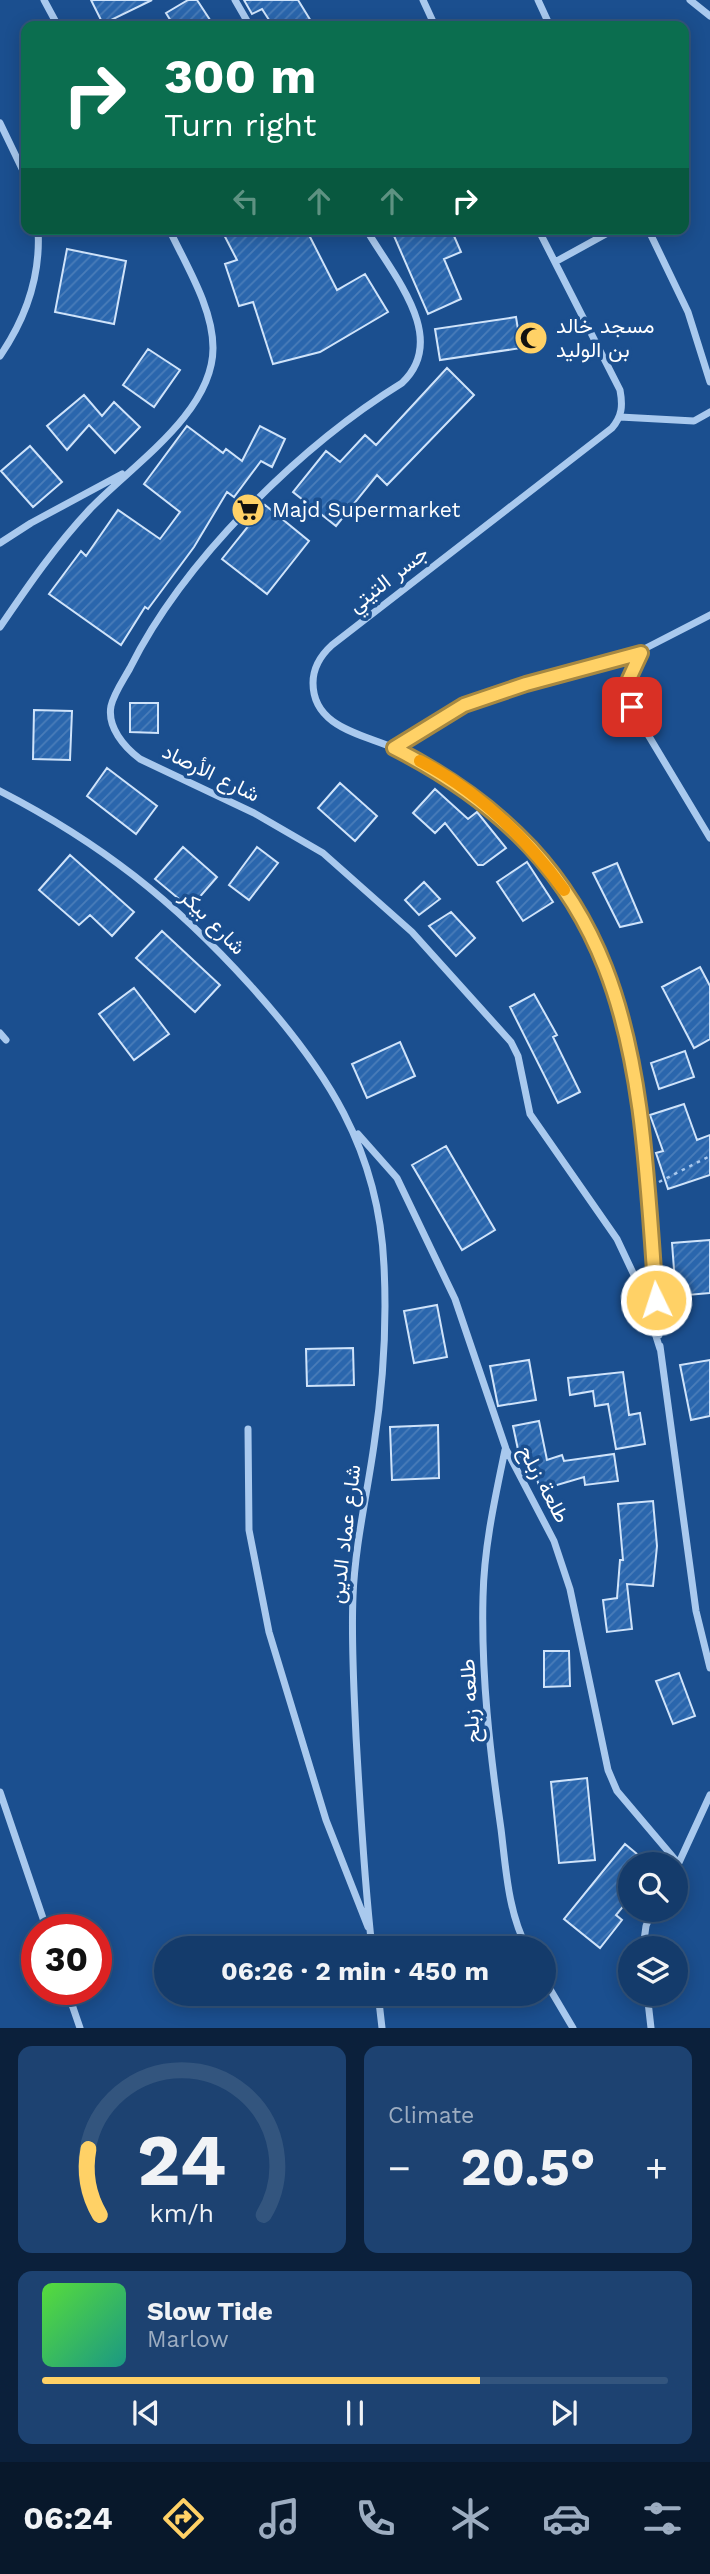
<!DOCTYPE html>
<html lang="en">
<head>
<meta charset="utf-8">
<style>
	:root { --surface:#143b6b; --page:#1d4271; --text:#f1f3f6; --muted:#9dadc1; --line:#33557e; --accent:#ffd166 }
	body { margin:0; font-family:"Work Sans",Vazirmatn,sans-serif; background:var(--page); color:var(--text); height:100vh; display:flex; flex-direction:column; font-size:26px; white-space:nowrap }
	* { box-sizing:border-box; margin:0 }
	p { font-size:23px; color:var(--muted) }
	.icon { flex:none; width:38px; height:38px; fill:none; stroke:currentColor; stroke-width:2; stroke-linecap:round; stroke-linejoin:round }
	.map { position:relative; height:2028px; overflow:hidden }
	.side { display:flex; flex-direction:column; gap:18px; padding:18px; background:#0b203b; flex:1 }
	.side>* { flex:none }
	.banner { position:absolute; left:21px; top:21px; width:668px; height:214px; border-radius:14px; box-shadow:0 4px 18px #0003,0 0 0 2px var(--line); background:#0b6e4f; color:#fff; overflow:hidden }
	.controls { position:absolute; left:618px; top:1852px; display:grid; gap:14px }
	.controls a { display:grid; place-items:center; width:70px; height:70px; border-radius:50%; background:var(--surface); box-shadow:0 4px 18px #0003,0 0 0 2px var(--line); font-size:35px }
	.speed { position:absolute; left:21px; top:1914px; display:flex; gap:14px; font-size:35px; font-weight:700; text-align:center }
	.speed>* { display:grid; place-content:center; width:91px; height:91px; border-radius:50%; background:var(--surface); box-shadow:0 4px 18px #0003,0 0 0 2px var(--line); line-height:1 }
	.speed .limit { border:10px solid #d22; background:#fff; color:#111 }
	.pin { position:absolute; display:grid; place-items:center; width:60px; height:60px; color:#fff; margin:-30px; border-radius:14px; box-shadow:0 4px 10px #0006 }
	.me { position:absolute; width:77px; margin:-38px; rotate:356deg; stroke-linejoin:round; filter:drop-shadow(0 0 5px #0008) }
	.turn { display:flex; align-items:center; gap:24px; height:147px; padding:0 28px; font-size:32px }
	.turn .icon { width:91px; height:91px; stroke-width:2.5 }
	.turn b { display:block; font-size:49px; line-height:60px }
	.lanes { display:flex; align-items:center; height:66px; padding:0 28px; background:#0003; justify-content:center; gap:35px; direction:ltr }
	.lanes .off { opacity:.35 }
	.big { font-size:52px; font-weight:700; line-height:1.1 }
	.side .widget { flex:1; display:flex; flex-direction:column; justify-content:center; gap:10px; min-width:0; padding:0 24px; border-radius:14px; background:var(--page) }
	.side .dial { align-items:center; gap:0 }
	.dial svg { height:182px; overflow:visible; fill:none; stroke:var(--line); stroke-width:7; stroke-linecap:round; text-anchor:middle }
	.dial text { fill:var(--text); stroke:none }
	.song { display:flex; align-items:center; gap:21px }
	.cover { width:84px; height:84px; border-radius:10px; background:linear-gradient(135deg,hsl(110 70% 55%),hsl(170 70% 35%)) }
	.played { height:7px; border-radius:4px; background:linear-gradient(90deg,var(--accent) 70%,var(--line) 70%) }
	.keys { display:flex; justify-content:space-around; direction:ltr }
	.heat { display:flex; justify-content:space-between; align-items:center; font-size:38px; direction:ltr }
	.side .tiles { flex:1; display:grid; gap:18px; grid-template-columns:1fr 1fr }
	.widget:last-child { grid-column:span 2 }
	.trip { position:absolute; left:154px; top:1936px; width:402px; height:70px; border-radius:35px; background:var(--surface); box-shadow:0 4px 18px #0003,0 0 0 2px var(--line); font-weight:700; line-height:70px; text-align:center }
	.dock { display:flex; height:112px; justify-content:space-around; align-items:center; background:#08182b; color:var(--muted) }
	.dock .icon { width:49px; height:49px }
	.dock .on { color:var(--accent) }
	.dock b { font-size:32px; color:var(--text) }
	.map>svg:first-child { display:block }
	.building { fill:url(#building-hatch); stroke:#cfe3fa; stroke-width:2 }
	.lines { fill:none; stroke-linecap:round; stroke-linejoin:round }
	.path { stroke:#a9c9ee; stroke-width:2.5; stroke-dasharray:3.5 5; stroke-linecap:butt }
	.street { stroke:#a9c9ee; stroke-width:7 }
	.route-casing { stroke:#a68842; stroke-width:18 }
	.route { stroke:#ffd166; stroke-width:12 }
	.slow { stroke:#f59e0b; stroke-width:12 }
	.labels { text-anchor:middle; stroke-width:7; stroke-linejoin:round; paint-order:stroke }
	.poi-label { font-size:21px; fill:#fff; stroke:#1b4f8f; text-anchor:start }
	.street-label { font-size:21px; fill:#fff; stroke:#1b4f8f }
</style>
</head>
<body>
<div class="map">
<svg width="710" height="2028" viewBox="0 0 710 2028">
	<defs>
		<pattern id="building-hatch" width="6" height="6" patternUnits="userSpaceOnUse" patternTransform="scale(1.75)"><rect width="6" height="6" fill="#2a66ad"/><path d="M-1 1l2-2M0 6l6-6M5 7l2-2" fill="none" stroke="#4a7db9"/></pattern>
	</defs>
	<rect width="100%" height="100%" fill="#1b4f8f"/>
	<path class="building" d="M91 0H152L103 24Z
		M188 0H197L214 26H174L166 13Z
		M244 0H298L314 26H273L262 9 252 14Z
		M221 229H306L337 290 365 274 388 312 320 352 273 364 253 302 239 306 225 264 237 260Z
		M391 229H451L461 252 444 259 461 299 428 314Z
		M67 249 126 261 114 324 55 312Z
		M516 317 521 348 440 360 435 329Z
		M148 349 180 370 154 407 123 385Z
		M447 368 474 395 387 485 377 475 336 526 293 492 326 451 340 462 365 435 376 445Z
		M84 395 102 416 114 402 140 427 115 453 89 425 67 450 47 426Z
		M187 426 223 453 226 449 242 461 260 426 285 439 272 467 261 461 234 497 227 492 194 547 148 609 145 607 121 645 49 594 81 551 86 556 118 510 160 539 180 512 144 484Z
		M30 446 62 482 33 507 1 471Z
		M265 505 309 541 267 594 222 559Z
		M130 703H158V733L130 732Z
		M34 710 72 711 70 760 33 759Z
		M107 768 157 806 136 834 87 796Z
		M340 783 377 816 355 841 318 808Z
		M435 789 468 819 477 812 506 848 483 865H478L445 823 435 833 413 813Z
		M183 847 217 877 190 908 155 879Z
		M257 847 278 863 249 900 229 885Z
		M70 855 134 912 112 936 90 915 79 925 39 890Z
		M527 862 553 902 523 921 497 882Z
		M617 863 642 922 620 927 593 873Z
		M424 882 440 899 419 915 405 900Z
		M451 912 475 938 456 956 429 926Z
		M162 931 220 985 195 1012 136 958Z
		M700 967 710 986V1039L694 1048 662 987Z
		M134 988 169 1034 134 1060 99 1014Z
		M534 994 557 1035 553 1037 580 1092 558 1103 510 1007Z
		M400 1042 415 1076 367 1098 352 1064Z
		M685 1051 694 1077 659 1089 651 1063Z
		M684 1104 697 1140 710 1135V1175L668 1189 656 1153 663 1151 650 1115Z
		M446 1146 495 1230 462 1250 412 1165Z
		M710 1240V1293L676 1296 672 1243Z
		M437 1305 447 1357 414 1363 404 1311Z
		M353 1348 354 1385 307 1386 306 1349Z
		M529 1360 536 1400 498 1406 490 1366Z
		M710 1360V1416L691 1420 680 1365Z
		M623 1372 629 1415 640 1413 645 1444 616 1449 608 1404 595 1406 593 1391 570 1395 568 1378Z
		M539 1421 547 1460 562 1455 564 1461 614 1454 618 1481 585 1485 584 1477 540 1490 531 1457 520 1459 513 1426Z
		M438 1425 439 1478 392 1480 390 1427Z
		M653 1501 657 1546 653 1586 627 1584 632 1629 607 1632 603 1600 617 1598 620 1560H623L618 1504Z
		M544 1651H569L570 1686 544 1687Z
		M679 1673 695 1716 673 1724 656 1681Z
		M587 1778 595 1860 559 1863 551 1782Z
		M625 1844 649 1864H630V1898L616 1915 622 1920 600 1948 564 1919Z"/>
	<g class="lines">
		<path class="path" d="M659 1182 710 1156"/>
		<path class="street" d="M44 0 58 26
			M235 0 250 26
			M423 0 435 26
			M538 0 550 26
			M690 0 710 16
			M0 123 26 177
			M366 229C392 274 450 338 402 383 300 446 184 560 130 668 124 679 114 693 111 706 107 727 124 747 140 759L254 813 323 853 412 932 511 1042 518 1056 530 1114 617 1239 642 1292 660 1349
			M538 229 620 390C623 406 622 416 612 428L332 645C321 655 313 667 313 683 313 727 362 734 394 748L464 704 641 653
			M648 229 688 312 710 382
			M555 262 615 229
			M0 356C26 318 41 276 38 229
			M620 417 694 421 710 412
			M0 543 31 523 122 474
			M710 615 646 648 631 670 628 689 635 713 710 838
			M0 627C28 586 56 545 90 509 131 466 213 413 213 348 213 308 186 265 169 229
			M394 748C650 879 640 1083 659 1335
			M0 791C101 843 174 901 250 985 326 1069 379 1149 384 1266 387 1325 383 1386 374 1445 367 1495 355 1545 353 1596 351 1643 354 1689 356 1736 360 1806 364 1878 372 1948
			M0 1033 6 1040
			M358 1134 397 1178 455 1299 506 1449 554 1541 570 1589 608 1770 617 1791 678 1863
			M660 1346 696 1611 710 1668
			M248 1429 249 1530 269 1632 326 1820 368 1927
			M505 1450C495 1498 484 1547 483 1597 481 1674 490 1753 501 1829 506 1869 508 1912 527 1948
			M0 1792 47 1930
			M676 1869 710 1795
			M643 1948 646 1926 653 1909
			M544 1979 573 2028
			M67 1990 80 2028
			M378 1993 382 2028
			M647 1993 651 2028"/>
	</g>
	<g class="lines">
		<defs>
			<path id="route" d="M632 707 629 679 641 653 526 684 464 705 394 748C637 872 639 1058 656 1300"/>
		</defs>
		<use href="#route" class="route-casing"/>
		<use href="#route" class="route"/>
		<path class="slow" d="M420 761C478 791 526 838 564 890"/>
	</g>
	<defs>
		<symbol id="mosque-disc" viewBox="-11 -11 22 22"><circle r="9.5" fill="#ffd166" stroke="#1b4f8f"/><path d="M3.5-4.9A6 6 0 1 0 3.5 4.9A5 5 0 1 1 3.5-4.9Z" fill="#111"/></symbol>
		<symbol id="supermarket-disc" viewBox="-11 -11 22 22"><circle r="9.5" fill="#ffd166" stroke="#1b4f8f"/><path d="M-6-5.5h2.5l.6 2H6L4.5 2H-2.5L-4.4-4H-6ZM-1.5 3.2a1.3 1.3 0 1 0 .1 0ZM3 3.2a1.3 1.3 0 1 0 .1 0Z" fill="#111"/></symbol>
	</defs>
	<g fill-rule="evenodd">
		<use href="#mosque-disc" x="512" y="319" width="38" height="38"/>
		<use href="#supermarket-disc" x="229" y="491" width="38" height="38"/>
	</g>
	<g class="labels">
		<g class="poi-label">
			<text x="556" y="333">مسجد خالد<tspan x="556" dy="24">بن الوليد</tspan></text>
			<text x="272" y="517">Majd Supermarket</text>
		</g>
		<g class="street-label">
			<text transform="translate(388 579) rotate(-38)" y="7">جسر التيتي</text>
			<text transform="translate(211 773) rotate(26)" y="7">شارع الأرصاد</text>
			<text transform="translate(213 922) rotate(45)" y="7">شارع بيكر</text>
			<text transform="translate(544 1484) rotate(62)" y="7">طلعة زبلح</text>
			<text transform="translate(345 1534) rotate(-83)" y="7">شارع عماد الدين</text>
			<text transform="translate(470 1701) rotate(-94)" y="7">طلعه زبلح</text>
		</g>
	</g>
</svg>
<div class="controls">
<a><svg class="icon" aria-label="search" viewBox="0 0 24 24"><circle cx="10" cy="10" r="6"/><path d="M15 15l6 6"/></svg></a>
<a><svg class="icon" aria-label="layers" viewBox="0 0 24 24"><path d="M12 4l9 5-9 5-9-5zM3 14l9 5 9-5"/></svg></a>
</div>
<div class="speed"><div class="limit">30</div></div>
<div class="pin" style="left:632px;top:707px;background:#d93025"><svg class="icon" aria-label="arrive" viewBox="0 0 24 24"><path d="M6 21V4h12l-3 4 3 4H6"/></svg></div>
<svg class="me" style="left:656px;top:1300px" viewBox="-20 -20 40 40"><circle r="17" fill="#ffd166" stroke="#fff" stroke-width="3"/><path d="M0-11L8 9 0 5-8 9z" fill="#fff"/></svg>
<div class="trip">06:26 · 2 min · 450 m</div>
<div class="banner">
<div class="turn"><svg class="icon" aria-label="right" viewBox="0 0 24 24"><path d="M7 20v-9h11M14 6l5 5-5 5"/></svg><div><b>300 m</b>Turn right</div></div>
<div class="lanes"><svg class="icon off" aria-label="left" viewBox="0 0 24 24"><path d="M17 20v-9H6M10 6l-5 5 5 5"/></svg><svg class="icon off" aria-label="ahead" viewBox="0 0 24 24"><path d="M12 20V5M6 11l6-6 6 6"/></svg><svg class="icon off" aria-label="ahead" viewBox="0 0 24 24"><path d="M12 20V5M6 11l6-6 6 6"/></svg><svg class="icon" aria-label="right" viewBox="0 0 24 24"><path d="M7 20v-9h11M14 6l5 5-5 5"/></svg></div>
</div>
</div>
<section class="side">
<div class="tiles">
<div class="widget dial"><svg viewBox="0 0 100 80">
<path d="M14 69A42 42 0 1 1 86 69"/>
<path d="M14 69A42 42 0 0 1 9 40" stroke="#ffd166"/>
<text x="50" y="56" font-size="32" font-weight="700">24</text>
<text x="50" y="72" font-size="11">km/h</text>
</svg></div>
<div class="widget"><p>Climate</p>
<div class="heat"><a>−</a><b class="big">20.5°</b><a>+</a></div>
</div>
<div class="widget">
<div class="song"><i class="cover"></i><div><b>Slow Tide</b><p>Marlow</p></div></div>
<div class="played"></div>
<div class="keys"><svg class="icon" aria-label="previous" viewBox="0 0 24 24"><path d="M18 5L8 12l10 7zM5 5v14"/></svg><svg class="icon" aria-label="pause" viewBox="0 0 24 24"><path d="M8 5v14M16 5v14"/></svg><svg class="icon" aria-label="next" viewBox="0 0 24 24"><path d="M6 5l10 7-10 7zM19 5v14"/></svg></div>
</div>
</div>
</section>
<nav class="dock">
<b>06:24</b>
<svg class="icon on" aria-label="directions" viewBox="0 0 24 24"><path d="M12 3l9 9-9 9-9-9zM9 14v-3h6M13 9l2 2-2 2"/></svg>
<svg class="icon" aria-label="music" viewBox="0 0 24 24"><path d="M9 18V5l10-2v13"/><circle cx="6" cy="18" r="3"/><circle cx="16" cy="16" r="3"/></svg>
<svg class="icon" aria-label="phone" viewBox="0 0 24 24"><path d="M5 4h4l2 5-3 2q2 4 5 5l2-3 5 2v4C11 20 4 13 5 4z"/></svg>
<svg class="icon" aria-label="climate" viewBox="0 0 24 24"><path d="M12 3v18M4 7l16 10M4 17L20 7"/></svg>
<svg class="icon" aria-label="car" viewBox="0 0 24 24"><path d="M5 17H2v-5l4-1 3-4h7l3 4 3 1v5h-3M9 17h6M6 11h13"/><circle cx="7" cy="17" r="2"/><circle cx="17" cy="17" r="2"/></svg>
<svg class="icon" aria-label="filters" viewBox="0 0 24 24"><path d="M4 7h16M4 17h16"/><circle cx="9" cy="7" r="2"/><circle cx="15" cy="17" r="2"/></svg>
</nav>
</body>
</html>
